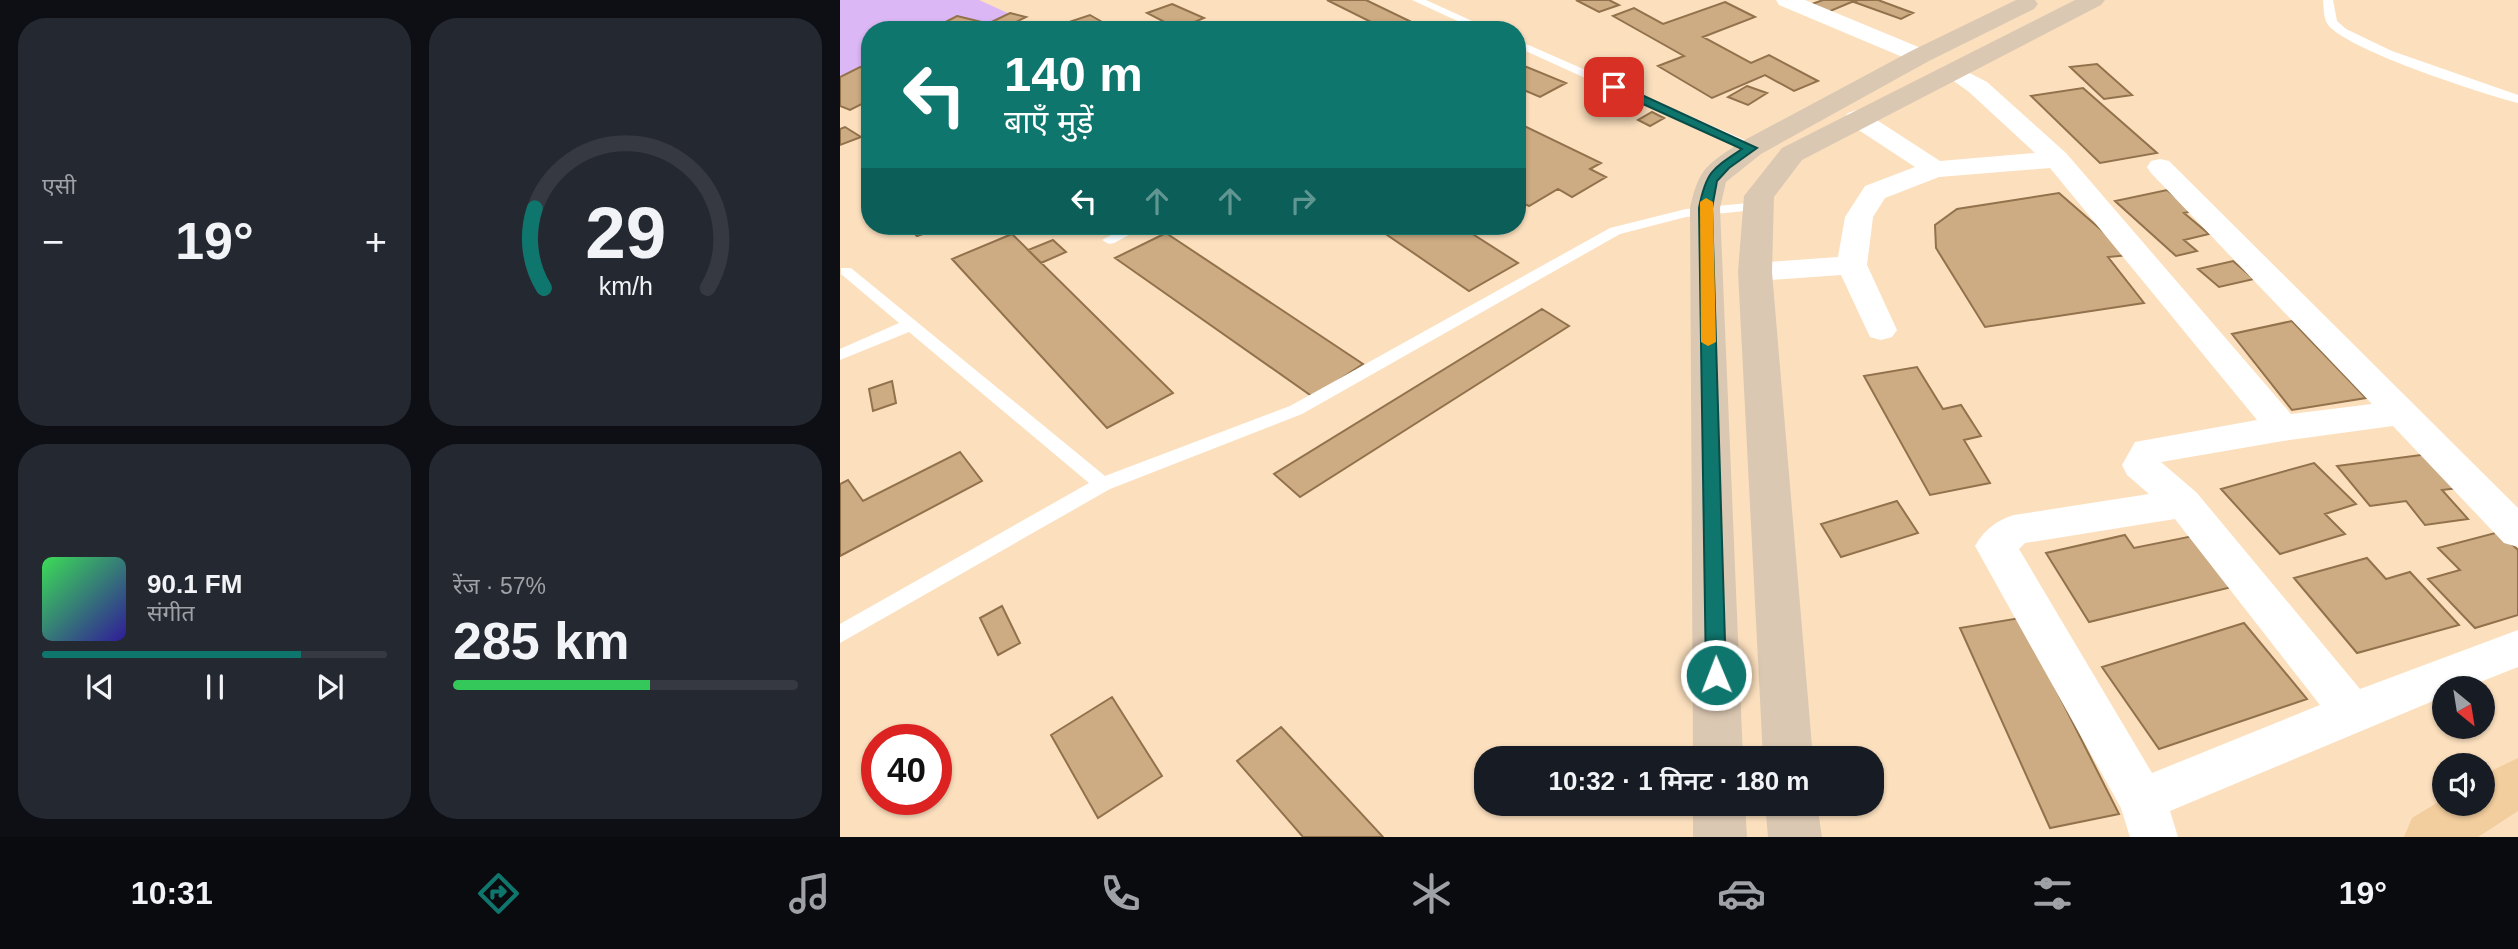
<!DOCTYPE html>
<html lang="hi">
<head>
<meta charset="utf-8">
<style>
	:root { --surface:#171b24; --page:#242831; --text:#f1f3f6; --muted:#9ea1a6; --line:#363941; --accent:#0f766e }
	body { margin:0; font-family:Arial,"Noto Sans Devanagari",sans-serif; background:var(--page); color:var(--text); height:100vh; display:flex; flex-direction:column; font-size:26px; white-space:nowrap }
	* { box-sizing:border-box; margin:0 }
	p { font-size:23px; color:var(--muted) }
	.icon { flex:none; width:38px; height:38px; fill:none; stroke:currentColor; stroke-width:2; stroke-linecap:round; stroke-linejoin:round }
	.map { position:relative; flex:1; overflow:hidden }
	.side { display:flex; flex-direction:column; gap:18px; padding:18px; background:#0d0f14; width:840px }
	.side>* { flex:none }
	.banner { position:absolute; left:21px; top:21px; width:665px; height:214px; border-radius:28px; box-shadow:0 2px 5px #0004; background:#0f766e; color:#fff; overflow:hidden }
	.needle { width:46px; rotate:150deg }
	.buttons { position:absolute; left:1592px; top:676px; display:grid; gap:14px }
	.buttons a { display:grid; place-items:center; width:63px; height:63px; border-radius:50%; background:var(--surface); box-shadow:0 2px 5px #0004; font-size:35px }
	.speed { position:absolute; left:21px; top:724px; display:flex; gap:14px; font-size:35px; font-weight:700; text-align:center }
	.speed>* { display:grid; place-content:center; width:91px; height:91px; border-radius:50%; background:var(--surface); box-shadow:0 2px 5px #0004; line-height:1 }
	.speed .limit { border:10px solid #d22; background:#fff; color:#111 }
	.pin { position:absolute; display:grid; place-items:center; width:60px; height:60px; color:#fff; margin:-30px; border-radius:14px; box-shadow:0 4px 10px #0006 }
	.me { position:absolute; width:77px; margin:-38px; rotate:359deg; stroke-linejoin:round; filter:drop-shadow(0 0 5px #0008) }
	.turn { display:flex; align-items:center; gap:24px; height:147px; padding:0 28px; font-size:32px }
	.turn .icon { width:91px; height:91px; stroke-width:2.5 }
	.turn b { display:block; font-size:49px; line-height:60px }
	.lanes { display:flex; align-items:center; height:66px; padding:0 28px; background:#0003; justify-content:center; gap:35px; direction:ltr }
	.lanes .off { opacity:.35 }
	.big { font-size:52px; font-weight:600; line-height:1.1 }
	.side .card { flex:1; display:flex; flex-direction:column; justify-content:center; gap:10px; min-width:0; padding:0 24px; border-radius:28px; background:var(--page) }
	.side .dial { align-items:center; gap:0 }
	.dial svg { height:182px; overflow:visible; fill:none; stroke:var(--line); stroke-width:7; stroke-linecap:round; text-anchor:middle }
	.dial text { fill:var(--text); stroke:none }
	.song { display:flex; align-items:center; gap:21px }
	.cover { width:84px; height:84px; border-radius:10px; background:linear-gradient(135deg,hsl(130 70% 55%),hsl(250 70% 35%)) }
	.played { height:7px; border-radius:4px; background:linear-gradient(90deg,var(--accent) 75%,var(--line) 75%) }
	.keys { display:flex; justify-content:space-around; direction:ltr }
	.heat { display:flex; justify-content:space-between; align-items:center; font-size:38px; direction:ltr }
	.charge { height:10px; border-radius:5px; background:linear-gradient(90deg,#34c759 57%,var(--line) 0) }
	.side .tiles { flex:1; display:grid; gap:18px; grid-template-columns:repeat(2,1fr) }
	.trip { position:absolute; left:634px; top:746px; width:410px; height:70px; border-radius:28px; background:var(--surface); box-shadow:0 2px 5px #0004; font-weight:600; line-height:70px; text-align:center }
	.tabs { display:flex; height:112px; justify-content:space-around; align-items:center; background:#090b0e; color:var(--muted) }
	.tabs .icon { width:49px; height:49px }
	.tabs .current { color:var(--accent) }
	.tabs b { font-size:32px; color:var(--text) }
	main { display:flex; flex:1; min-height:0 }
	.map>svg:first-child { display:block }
	.green { fill:#dcb7f5 }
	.building { fill:#ceac83; stroke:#92724c; stroke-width:2 }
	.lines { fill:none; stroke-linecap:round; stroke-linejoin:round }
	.lane { fill:#fff; fill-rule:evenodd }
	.street { fill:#fff; fill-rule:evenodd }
	.secondary { fill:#dbc8b2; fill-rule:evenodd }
	.primary { fill:#f2cd9d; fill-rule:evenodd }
	.route { fill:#0f766e; stroke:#0a4d48; stroke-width:2 }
	.slow { fill:#f59e0b }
</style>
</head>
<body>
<main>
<section class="side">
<div class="tiles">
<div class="card"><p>एसी</p>
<div class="heat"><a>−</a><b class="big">19°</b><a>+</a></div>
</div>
<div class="card dial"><svg viewBox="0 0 100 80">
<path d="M14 69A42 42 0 1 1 86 69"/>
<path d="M14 69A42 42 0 0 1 10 34" stroke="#0f766e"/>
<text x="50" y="56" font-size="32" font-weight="700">29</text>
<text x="50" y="72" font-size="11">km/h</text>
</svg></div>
<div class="card">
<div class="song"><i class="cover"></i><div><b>90.1 FM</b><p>संगीत</p></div></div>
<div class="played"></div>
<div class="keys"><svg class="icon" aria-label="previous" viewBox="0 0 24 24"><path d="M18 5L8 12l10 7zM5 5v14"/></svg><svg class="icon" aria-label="pause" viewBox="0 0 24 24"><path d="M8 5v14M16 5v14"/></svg><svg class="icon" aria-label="next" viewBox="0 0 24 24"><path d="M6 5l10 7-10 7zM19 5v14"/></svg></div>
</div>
<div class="card"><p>रेंज · 57%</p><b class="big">285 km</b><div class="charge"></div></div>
</div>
</section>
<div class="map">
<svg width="1678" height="837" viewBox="0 0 1678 837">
	<rect width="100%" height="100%" fill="#fce0be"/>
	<path class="green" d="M0 0H139L170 14 133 30H30V73L0 86Z"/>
	<path class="building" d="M487 0H526L588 30H547Z
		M736 0H769L779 5 759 12Z
		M983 0H1011L1014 1 988 12 972 4Z
		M1018 0H1038L1073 13 1061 19 1014 2Z
		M885 2 915 17 863 37 911 63 929 55 978 81 954 91 925 75 872 98 818 66 844 56 773 16 794 8 823 24Z
		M332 4 364 18 338 29 307 13Z
		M170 13 186 17 160 30H135Z
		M250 15 276 30H225L235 26 229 22Z
		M117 16 142 22 126 30H90Z
		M677 63 726 83 700 97 677 87Z
		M1257 64 1292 95 1264 99 1230 67Z
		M20 67 30 70V100L10 110 0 106V77Z
		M907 86 927 93 908 105 888 97Z
		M1243 88 1317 153 1260 163 1191 96Z
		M812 112 824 118 810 126 798 120Z
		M680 124 761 163 750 169 766 177 732 197 718 189 689 206 677 200V125Z
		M5 127 21 137 0 145V129Z
		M1327 190 1353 211 1344 213 1369 234 1344 240 1357 251 1336 256 1275 201Z
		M1219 193 1290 255 1268 257 1304 303 1145 327 1096 248 1095 225 1117 209Z
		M67 226H105L77 236Z
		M534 226H620L678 263 629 291Z
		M326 233 523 364 473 397 275 258Z
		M172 234 333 393 267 428 112 259Z
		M213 240 226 252 201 263 188 250Z
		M1393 261 1414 279 1379 287 1358 269Z
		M702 309 729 326 460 497 434 474Z
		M1452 321 1526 398 1452 410 1392 334Z
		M1077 367 1103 409 1121 405 1141 436 1124 440 1150 483 1090 495 1024 376Z
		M52 381 56 403 33 411 29 389Z
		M120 452 142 481 0 556V484L8 480 23 501Z
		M1596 453 1627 487 1602 490 1628 519 1585 525 1566 501 1530 506 1497 466Z
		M1474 463 1516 504 1485 514 1505 534 1440 554 1381 489Z
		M1057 501 1078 533 1001 557 981 524Z
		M1659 532 1678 550V615L1635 628 1588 579 1620 570 1598 548Z
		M1285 535 1294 548 1353 536 1392 587 1249 622 1206 553Z
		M1527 558 1546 579 1570 572 1619 625 1517 653 1454 578Z
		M162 606 180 643 158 655 140 618Z
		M1180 618 1279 814 1210 828 1120 628Z
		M1404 623 1467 699 1319 749 1262 667Z
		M272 697 322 776 258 818 211 735Z
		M441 727 543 837H463L397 761Z"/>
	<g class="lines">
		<path class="lane" d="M572 0H586L652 30H637Z
			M1483 0H1493L1497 21 1506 29 1552 51 1678 95V103C1640 93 1513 52 1489 26 1483 19 1484 9 1483 0Z
			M677 40 916 145 918 148 911 152 906 151 677 47Z
			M919 202 924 203V209L846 217 780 234 462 414 270 489 0 643V624L249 483 69 332 0 360V349L59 323 1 274V268H11L265 476 450 406 770 228 846 209Z
			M288 226H306L274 243 269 244 262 240Z"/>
		<path class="street" d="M936 0H965L1088 51 1092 56 1088 61H1072L939 5Z
			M1112 64 1147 82 1226 153 1451 414 1532 404 1311 173 1307 167 1311 161 1320 159 1329 161 1678 508V547L1664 543 1553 426 1443 441 1321 462 1357 493 1520 689 1678 630V667L1625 688H1605V696L1330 811 1338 837H1290L1281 808 1135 546C1144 530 1157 520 1174 515L1309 494 1287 475 1282 465 1295 442 1417 420 1210 168 1099 177 1045 198 1033 217 1027 265 1057 330 1052 337 1041 340 1030 337 1001 275 915 281 904 279 900 272 904 265 915 263 998 257 1005 217 1025 186 1075 167 1008 123 1004 118 1008 113 1017 110 1026 113 1100 161 1195 153 1129 92 1100 71 1104 66ZM1335 519 1480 705 1312 773 1179 549 1185 543Z"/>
		<path class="secondary" d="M1176 0H1195L1198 4 1194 9 1089 61 921 154 886 182 880 208 903 758H853L850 208C859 167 867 165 901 142L1071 51Z
			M1235 0H1265L1261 5 962 160 934 197 932 272 973 758H923L898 272 904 196 942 148Z
			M853 803H905L907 837H853Z
			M925 803H977L982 837H928Z"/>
		<path class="primary" d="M1678 758V811L1638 837H1564L1572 818 1605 798V803H1643V775Z"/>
	</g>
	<path class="route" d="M770 84H778L917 148 889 168 877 181 872 208 886 675 883 681 876 684 869 681 866 675 859 208C866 172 872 169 902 149L770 89Z"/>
	<path class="slow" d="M866 198 873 202 876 342 868 346 861 342 860 202Z"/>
</svg>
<div class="buttons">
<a><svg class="needle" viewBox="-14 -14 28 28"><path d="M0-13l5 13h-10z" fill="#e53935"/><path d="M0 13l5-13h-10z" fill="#9ea1a6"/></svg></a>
<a><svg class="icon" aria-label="sound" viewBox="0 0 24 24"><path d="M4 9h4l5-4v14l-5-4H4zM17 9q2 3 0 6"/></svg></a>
</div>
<div class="speed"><div class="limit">40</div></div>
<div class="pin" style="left:774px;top:87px;background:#d93025"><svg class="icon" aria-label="arrive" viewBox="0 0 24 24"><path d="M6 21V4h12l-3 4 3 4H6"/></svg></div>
<svg class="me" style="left:876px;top:675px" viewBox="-20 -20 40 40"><circle r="17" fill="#0f766e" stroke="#fff" stroke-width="3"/><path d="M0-11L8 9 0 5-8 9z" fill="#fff"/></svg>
<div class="trip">10:32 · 1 मिनट · 180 m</div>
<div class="banner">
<div class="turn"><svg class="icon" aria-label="left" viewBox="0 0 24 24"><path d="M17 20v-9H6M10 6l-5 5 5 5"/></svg><div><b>140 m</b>बाएँ मुड़ें</div></div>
<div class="lanes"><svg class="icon" aria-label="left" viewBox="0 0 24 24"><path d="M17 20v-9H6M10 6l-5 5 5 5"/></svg><svg class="icon off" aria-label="ahead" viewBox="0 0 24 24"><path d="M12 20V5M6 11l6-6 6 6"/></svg><svg class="icon off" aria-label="ahead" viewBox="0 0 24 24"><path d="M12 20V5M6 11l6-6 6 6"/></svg><svg class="icon off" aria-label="right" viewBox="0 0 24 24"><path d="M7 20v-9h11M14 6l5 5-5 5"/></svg></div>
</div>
</div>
</main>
<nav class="tabs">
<b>10:31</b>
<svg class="icon current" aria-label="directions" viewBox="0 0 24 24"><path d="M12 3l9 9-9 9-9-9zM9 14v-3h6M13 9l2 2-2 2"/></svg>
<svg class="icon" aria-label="music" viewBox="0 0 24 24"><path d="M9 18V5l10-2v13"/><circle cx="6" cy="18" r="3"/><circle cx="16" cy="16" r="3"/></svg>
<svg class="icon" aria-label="phone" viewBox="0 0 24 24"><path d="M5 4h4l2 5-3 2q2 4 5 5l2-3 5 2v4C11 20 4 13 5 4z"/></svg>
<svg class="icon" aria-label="climate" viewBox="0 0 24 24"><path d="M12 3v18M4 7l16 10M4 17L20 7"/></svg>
<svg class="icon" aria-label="car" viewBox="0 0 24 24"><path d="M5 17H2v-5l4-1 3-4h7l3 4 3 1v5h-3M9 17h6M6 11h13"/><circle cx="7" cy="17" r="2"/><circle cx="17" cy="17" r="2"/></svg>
<svg class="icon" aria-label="filters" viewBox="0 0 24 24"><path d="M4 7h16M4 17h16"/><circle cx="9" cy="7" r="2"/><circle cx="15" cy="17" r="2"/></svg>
<b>19°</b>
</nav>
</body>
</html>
